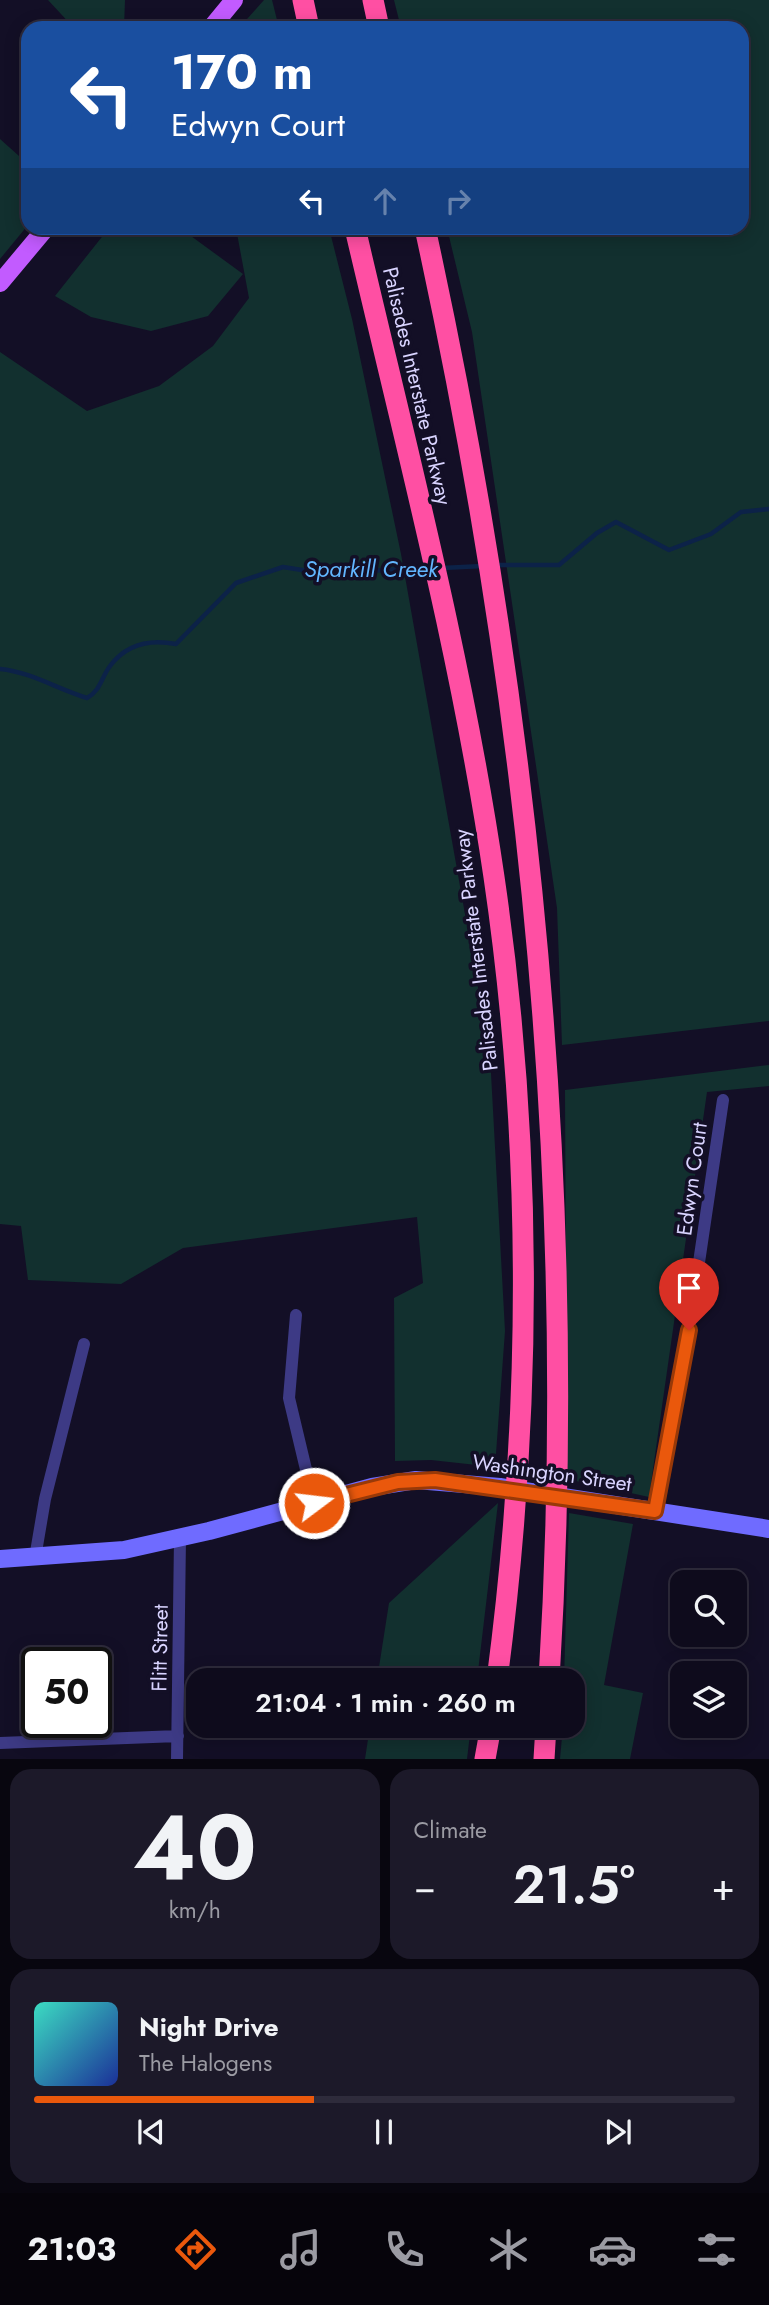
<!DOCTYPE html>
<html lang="en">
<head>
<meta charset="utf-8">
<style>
	:root { --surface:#0e0b1c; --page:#1c1929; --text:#f1f3f6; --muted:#9b9ba3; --line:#2e2b3b; --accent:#ea580c }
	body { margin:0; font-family:Jost,sans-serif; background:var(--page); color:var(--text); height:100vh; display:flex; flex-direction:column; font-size:26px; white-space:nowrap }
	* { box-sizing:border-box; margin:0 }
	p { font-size:23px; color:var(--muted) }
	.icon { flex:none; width:38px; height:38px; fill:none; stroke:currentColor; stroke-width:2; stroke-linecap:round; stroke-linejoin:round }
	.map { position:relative; height:1759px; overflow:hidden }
	.panel { display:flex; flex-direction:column; gap:10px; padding:10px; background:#08060f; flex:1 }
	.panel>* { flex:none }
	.top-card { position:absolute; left:21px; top:21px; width:728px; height:214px; border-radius:21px; box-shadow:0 4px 18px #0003,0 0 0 2px var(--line); background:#1a4fa0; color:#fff; overflow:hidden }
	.buttons { position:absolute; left:670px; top:1570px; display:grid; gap:14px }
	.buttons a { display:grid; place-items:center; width:77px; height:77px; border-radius:14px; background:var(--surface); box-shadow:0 4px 18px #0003,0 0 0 2px var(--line); font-size:35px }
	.speed { position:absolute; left:21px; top:1647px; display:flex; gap:14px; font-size:35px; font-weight:700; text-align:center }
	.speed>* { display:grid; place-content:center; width:91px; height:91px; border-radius:50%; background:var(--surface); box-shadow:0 4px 18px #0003,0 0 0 2px var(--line); line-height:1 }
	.speed .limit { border:4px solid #111; border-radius:10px; background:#fff; color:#111 }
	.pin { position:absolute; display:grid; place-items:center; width:60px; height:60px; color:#fff; margin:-72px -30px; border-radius:50% 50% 50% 0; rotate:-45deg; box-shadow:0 0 7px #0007 }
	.pin .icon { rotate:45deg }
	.me { position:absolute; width:77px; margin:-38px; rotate:75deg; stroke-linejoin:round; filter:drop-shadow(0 0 5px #0008) }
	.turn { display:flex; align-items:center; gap:24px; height:147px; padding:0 35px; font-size:32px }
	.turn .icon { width:91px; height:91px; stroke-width:2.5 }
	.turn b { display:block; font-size:49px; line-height:60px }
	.lanes { display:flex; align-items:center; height:66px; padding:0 35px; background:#0003; justify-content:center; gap:35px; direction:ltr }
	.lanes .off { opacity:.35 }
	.big { font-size:52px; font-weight:600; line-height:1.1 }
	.panel .widget { flex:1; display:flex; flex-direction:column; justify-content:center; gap:10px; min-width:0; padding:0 24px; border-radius:21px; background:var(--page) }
	.panel .dial { align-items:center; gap:0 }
	.dial b { font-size:91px; line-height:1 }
	.song { display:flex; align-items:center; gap:21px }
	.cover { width:84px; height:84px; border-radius:10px; background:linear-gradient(135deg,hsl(170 70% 55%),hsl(230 70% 35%)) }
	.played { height:7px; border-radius:4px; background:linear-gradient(90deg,var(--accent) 40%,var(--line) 40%) }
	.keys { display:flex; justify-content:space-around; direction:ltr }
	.heat { display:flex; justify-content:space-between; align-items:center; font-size:38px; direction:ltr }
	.panel .tiles { flex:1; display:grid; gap:10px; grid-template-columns:1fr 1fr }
	.widget:last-child { grid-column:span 2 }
	.trip { position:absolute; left:186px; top:1668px; width:399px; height:70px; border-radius:21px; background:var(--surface); box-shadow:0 4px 18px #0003,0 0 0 2px var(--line); font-weight:600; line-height:70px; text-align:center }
	.tab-bar { display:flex; height:112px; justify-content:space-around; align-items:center; background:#06040b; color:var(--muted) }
	.tab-bar .icon { width:49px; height:49px }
	.tab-bar .selected { color:var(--accent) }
	.tab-bar b { font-size:32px; color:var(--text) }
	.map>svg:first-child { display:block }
	.green { fill:#12302f }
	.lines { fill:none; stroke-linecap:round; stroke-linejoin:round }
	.stream { stroke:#0c2248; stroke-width:4.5 }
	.minor { stroke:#3d3a85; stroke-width:12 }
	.secondary { stroke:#6f6bff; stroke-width:18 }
	.primary { stroke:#c25bff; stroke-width:18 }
	.motorway { stroke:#ff4fa3; stroke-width:21 }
	.route-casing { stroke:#983908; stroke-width:18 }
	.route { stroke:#ea580c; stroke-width:12 }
	.labels { text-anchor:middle; stroke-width:7; stroke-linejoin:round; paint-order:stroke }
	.street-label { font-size:21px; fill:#d9d4ff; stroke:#130f26 }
	.water-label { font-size:23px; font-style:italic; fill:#62b6ff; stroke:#130f26 }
</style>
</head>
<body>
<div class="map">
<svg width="769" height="1759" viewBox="0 0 769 1759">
	<rect width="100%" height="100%" fill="#130f26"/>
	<path class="green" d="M48 0H125L124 28H74Z
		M264 0H272L279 28H239Z
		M394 0H769V1021L562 1045 557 908 472 332 447 228H742V28H401Z
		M0 139 28 164V225L0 259Z
		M109 228H180L243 274 208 316 151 331 91 317 55 296Z
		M236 228H329L352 319 401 554 490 1055 505 1331 495 1467 431 1460 395 1461 394 1298 423 1283 417 1217 183 1248 121 1284 28 1280 21 1226 0 1224V352L87 411 159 386 213 346 249 298Z
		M769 1065V1086L707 1092 649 1497 567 1479 565 1090Z
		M498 1503 477 1680H377L389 1603Z
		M569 1513 633 1524 604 1685 643 1693 630 1759H560L563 1726H572V1680H564Z
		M370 1726H471L467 1759H365Z"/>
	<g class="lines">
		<path class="stream" d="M495 565H559L597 533 616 522 669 550 711 534 741 512 769 509
			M442 568 483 566
			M0 669C31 672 57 689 87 698 101 690 101 678 110 666 127 643 150 639 176 644L236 583 283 567 321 573 430 568"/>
		<path class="minor" d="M296 1315 289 1398 314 1503
			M655 1511 689 1330 723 1100
			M35 1558 45 1499 84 1344
			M0 1743 178 1736
			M177 1759 180 1538"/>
		<path class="secondary" d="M0 1559 124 1550 209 1531 372 1487 416 1480 500 1487 769 1529"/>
		<path class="primary" d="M211 28 234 0
			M0 283 46 228"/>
		<path class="motorway" d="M303 0 309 28
			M373 0 379 28
			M355 228C405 443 462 658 494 877 533 1143 532 1414 497 1680
			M425 228C529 703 579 1193 549 1680
			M485 1759 491 1726
			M544 1759 546 1726"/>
	</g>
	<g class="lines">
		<defs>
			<path id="route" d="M314 1503 398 1482 435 1480 655 1511 689 1330"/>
		</defs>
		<use href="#route" class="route-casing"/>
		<use href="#route" class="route"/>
	</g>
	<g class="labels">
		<g class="street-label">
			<text transform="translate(417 386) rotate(77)" y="7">Palisades Interstate Parkway</text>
			<text transform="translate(476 950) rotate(-97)" y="7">Palisades Interstate Parkway</text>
			<text transform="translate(692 1179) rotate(-82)" y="7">Edwyn Court</text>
			<text transform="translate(552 1473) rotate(8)" y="7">Washington Street</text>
			<text transform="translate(160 1648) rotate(-89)" y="7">Flitt Street</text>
		</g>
		<g class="water-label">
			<text x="371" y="577">Sparkill Creek</text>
		</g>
	</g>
</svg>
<div class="buttons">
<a><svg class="icon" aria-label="search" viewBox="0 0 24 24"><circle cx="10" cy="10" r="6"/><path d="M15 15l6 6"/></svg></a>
<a><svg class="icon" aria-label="layers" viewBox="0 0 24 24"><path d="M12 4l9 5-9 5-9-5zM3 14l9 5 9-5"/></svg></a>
</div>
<div class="speed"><div class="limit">50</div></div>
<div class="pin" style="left:689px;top:1330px;background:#d93025"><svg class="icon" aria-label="arrive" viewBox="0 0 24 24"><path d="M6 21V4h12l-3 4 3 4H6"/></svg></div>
<svg class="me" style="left:314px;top:1503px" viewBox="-20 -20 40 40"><circle r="17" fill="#ea580c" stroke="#fff" stroke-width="3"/><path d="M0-11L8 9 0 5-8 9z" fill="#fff"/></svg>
<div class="trip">21:04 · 1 min · 260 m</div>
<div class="top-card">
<div class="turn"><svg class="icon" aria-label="left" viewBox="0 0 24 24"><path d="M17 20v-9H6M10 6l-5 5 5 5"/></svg><div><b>170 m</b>Edwyn Court</div></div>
<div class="lanes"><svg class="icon" aria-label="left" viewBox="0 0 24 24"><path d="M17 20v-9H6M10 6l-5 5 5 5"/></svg><svg class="icon off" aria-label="ahead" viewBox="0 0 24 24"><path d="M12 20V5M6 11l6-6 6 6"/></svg><svg class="icon off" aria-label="right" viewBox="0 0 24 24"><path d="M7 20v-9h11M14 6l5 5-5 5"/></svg></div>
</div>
</div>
<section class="panel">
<div class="tiles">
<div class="widget dial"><b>40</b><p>km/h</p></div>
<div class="widget"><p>Climate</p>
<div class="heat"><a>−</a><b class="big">21.5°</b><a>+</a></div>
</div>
<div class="widget">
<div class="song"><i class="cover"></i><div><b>Night Drive</b><p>The Halogens</p></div></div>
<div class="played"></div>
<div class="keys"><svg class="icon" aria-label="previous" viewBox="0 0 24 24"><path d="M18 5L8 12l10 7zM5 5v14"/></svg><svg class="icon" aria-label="pause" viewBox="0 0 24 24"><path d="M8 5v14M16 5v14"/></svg><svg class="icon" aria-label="next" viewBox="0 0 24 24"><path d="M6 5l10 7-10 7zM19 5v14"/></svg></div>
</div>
</div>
</section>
<nav class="tab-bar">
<b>21:03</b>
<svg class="icon selected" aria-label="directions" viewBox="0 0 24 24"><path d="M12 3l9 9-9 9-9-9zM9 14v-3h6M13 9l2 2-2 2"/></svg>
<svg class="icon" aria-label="music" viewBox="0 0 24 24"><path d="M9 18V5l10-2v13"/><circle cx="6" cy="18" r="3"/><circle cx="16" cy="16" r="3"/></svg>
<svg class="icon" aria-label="phone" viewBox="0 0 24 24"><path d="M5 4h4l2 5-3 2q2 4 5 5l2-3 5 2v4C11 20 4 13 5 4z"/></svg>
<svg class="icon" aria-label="climate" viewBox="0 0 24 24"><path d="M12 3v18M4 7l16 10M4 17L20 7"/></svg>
<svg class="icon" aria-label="car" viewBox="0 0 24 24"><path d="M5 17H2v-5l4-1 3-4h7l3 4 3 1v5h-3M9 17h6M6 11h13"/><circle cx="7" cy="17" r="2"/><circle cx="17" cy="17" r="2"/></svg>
<svg class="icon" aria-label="filters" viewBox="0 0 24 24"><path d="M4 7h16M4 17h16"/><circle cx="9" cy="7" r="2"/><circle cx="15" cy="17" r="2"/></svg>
</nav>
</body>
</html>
